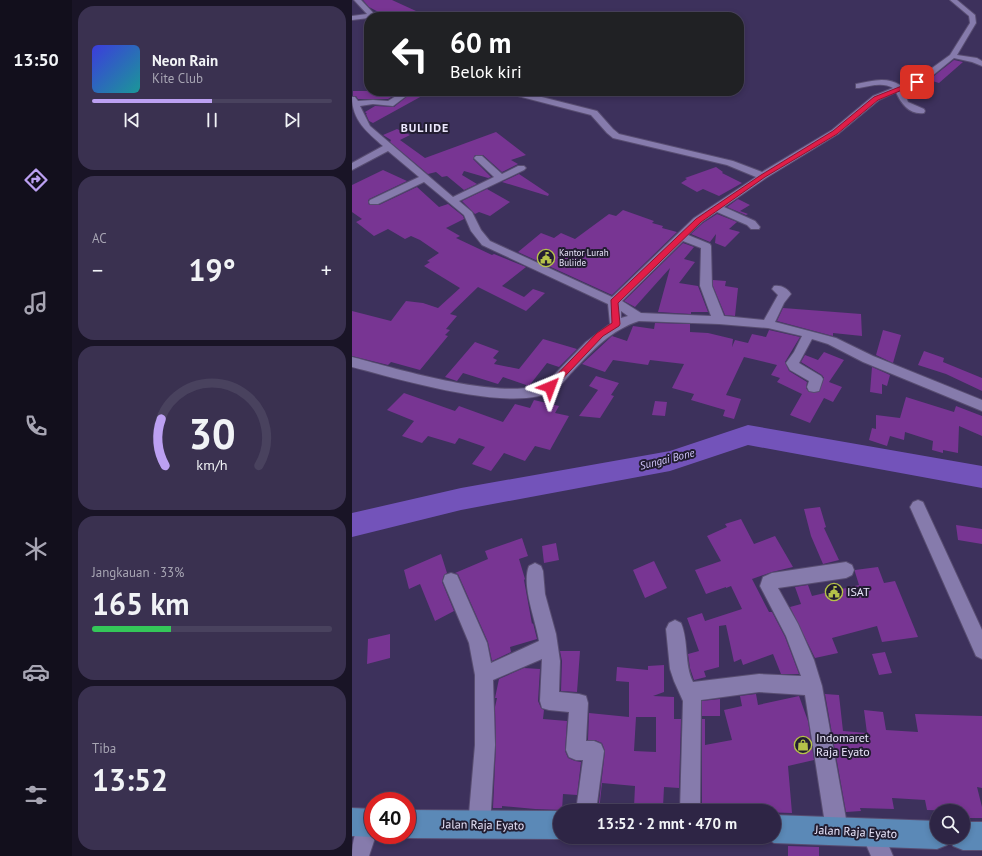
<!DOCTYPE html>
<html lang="id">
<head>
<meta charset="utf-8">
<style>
	:root { --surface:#2e2545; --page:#3a3150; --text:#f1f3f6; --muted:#a7a5b3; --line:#49425e; --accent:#bca0f2 }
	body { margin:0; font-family:"PT Sans",sans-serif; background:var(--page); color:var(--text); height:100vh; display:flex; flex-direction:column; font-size:15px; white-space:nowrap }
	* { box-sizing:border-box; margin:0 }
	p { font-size:13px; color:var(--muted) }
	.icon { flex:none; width:22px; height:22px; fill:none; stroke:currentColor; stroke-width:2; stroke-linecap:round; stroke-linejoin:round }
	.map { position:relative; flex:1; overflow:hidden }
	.side { display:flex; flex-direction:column; gap:6px; padding:6px; background:#191426; width:280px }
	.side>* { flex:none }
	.hud { position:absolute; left:12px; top:12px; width:380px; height:84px; border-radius:16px; box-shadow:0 2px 6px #0003,0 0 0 1px var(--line); background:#202124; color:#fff; overflow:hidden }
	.controls { position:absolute; left:578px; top:804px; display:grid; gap:8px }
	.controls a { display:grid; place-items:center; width:40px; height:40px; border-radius:50%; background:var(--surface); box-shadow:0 2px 6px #0003,0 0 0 1px var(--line); font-size:20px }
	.speed { position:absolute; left:12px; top:792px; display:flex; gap:8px; font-size:20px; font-weight:700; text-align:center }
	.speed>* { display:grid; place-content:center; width:52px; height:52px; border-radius:50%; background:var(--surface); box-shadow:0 2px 6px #0003,0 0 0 1px var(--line); line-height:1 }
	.speed .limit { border:6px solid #d22; background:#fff; color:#111 }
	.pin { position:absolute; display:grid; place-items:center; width:34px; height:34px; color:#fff; margin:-17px; border-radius:8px; box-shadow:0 2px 6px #0006 }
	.me { position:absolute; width:44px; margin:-22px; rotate:44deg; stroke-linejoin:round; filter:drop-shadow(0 0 3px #0008) }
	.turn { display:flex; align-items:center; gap:14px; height:84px; padding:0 20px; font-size:18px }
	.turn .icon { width:52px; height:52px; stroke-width:2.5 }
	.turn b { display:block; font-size:28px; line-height:34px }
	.big { font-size:30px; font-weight:700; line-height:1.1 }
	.side .tile { flex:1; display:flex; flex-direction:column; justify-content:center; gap:6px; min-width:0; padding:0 14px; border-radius:16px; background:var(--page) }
	.side .dial { align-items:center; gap:0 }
	.dial svg { height:104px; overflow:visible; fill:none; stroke:var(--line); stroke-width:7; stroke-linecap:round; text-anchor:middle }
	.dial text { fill:var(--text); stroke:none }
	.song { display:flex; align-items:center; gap:12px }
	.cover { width:48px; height:48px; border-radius:6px; background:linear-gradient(135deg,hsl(240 70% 55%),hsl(180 70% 35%)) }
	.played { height:4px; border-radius:2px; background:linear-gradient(90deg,var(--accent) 50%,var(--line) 50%) }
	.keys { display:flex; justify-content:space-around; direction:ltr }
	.heat { display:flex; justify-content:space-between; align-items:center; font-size:22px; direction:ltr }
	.charge { height:6px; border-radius:3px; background:linear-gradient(90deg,#34c759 33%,var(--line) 0) }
	.trip { position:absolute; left:201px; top:804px; width:228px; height:40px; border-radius:20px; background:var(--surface); box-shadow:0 2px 6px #0003,0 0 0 1px var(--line); font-weight:700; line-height:40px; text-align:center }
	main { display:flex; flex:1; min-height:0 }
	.dock { display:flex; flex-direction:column; width:72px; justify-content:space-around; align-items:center; background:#120f1c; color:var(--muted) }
	.dock .icon { width:28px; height:28px }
	.dock .on { color:var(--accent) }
	.dock b { font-size:18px; color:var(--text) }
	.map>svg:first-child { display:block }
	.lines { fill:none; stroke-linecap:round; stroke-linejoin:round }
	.river { fill:#7353ba; fill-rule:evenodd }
	.building { fill:#783593; fill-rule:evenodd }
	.minor-casing { stroke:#584d71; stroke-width:2 }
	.major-casing { stroke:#584d71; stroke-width:2 }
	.minor { fill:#867bac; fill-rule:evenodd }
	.major { fill:#5b89b7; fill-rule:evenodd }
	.route { fill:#e11d48; stroke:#92132f }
	.labels { text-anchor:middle; stroke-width:4; stroke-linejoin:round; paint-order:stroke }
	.far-poi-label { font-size:9px; fill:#ebe7fd; stroke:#221d31; text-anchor:start }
	.water-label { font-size:11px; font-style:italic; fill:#d1c5fb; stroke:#221d31 }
	.far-district-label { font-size:12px; font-weight:bold; letter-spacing:1px; fill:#ebe7fd; stroke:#221d31 }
	.near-poi-label { font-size:12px; fill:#ebe7fd; stroke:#221d31; text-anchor:start }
	.near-street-label { font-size:12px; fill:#ebe7fd; stroke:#221d31 }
</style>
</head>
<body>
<main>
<nav class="dock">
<b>13:50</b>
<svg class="icon on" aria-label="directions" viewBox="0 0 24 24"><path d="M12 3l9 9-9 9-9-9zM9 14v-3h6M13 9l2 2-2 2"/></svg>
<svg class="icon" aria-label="music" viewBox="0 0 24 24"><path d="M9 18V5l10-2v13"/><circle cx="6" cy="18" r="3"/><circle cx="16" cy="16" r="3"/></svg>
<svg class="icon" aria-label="phone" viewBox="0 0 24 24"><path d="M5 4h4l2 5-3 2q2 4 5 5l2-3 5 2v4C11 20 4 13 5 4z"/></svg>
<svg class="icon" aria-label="climate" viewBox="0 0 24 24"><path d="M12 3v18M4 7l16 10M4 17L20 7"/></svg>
<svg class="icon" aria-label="car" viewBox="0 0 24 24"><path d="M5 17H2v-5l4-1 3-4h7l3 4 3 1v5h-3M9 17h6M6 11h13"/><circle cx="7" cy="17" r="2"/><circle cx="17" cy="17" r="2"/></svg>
<svg class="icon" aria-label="filters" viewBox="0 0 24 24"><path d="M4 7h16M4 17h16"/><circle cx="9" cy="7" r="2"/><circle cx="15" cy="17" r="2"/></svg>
</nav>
<section class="side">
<div class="tile">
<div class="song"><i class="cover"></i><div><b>Neon Rain</b><p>Kite Club</p></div></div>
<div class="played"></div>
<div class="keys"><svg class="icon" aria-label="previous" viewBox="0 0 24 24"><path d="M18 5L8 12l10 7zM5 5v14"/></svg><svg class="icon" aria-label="pause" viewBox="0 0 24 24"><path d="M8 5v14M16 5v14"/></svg><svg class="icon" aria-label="next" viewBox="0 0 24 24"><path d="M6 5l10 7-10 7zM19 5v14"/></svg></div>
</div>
<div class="tile"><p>AC</p>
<div class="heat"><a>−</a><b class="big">19°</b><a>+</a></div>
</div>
<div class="tile dial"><svg viewBox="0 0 100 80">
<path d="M14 69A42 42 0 1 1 86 69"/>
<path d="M14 69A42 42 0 0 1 11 33" stroke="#bca0f2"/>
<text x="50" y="56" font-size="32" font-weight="700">30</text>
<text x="50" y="72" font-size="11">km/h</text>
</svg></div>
<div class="tile"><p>Jangkauan · 33%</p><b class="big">165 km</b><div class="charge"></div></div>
<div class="tile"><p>Tiba</p><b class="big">13:52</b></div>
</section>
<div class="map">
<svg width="630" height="856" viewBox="0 0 630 856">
	<rect width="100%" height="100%" fill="#3d315c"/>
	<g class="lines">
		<path class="river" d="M396 425 630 466V488L396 445 318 471 109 510 0 537V513L109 488 318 451Z"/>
	</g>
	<path class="building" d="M11 0H40L64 11 48 17H36L17 7Z
		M602 60 611 62 587 83 577 80Z
		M1 91H49L36 99H6L4 96H1Z
		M62 91H79L21 123 17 121 14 114H15L13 112 23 106 42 107Z
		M45 129 58 135 48 140 73 158 144 132 174 155 159 160 166 164 150 172 131 155H123L121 159 139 177 136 178 112 171 110 175 125 184 112 190 95 176 90 177 84 172 76 174 38 142 39 140 31 135Z
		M364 167 371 172 370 173 390 183 367 196 351 189 345 192 329 183 335 179 333 178Z
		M31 170 55 181 17 199 16 201 17 205H27L65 187 87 207 96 204 111 216 112 219 94 228 108 236 104 238 140 255 142 254 174 267 150 286 172 297 181 289 193 293 174 311 126 287 98 314 105 316 94 329 98 330 93 335 96 336 68 370 39 362 36 365 0 356V311L39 321 54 301 71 303 86 308 108 288 72 266 78 262 75 261 87 253 68 240 59 236 53 239 36 229 22 236 4 222 10 219 0 212V185Z
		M167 174 197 194 196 196 150 182Z
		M135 189 158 202 138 216 127 212 123 214 110 201Z
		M386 199 398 205 388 211 396 214 394 215 375 207Z
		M271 210 302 221 300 223 311 226 310 228 325 232 260 295 166 252 189 233 202 238 209 233 223 239 257 214 264 216Z
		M365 214 385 222 377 229 388 232 373 247 363 243 364 234 358 242 339 234 351 223Z
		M331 243 342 247 332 259 343 262 327 283 346 286 356 312H339V314L306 312 318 268 283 307 272 301Z
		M361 280 374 281 373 286 386 288 383 316 373 315 361 286Z
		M431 308 509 314 510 336 481 333V336L425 321Z
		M303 323 338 324V332L356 333 381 339 380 347 383 340 396 343 400 334 414 337 417 330 448 337 433 362 437 371 455 382 454 388 457 392H467L472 378 470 375 449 362 453 355 466 360 472 352 492 360 477 382 490 387 481 402 472 398 458 423 438 415 450 394 425 382 428 378 419 375 425 365 392 357 374 395 389 399 382 419 371 416 373 410 339 400 342 394 320 388 332 364 298 360 296 365 261 360 253 372 230 364 260 336 275 341 281 326 302 329Z
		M531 330 549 335 541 363 524 355Z
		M191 339 225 349 207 367 195 363 177 386 151 377 146 384 111 373 105 381 93 377 123 342 147 351 141 358 145 360 142 364 167 369Z
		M572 351 592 358 591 362 630 378V391L594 374 566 365Z
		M520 367 538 375 535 386 530 384V394L518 392Z
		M244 376 267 383 259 395 262 396 248 418 227 416 246 390 237 386Z
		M52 393 103 411 107 406 151 422 163 404 178 408 182 400 207 406 203 413 217 416 198 450 183 446 173 461 152 453 139 471 120 464 133 447 107 438 103 444 76 436 70 443 50 436 62 421 35 410Z
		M554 397 602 412 604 406 630 416V436L607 426 606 453 591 450V453L580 450 581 441 553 432 552 440 538 436 535 446 517 440 520 428 524 429V415L548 418Z
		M303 401 315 402 313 416 300 415Z
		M468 507 474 527 472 528 487 560 471 564 459 536 452 509Z
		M389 519 402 544 423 536 441 567 420 572 400 579 417 612H420L433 637 447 674H429L421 654 391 665 389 659 382 662 374 625 367 626V667L352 671 354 677 342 680 338 668 336 654 347 651 335 618 350 613 353 621 390 609 379 586 374 588V587L354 594 343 570 369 561 355 536 375 527 373 524Z
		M604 525 630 529V544L606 540Z
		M170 538 176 556 167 559 173 579 172 580 180 624 181 623 185 639 158 647 159 652 140 661 136 642 106 574 103 573 136 559 133 551Z
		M204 543 207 560 192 563 190 546Z
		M89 554 95 573 92 575 90 582 102 611 83 621 68 584 57 589 52 570Z
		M302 561 315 588 293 598 281 570Z
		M526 567 532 583 543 581 566 637 530 642 525 626 480 638 486 653 463 658 438 607 449 604 443 587 456 585 460 596 507 585 503 572V570Z
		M38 634V658L15 664 16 639Z
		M208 651H228L225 692 209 691 210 661Z
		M533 652 540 673 527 675 520 654Z
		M312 665V692L301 696 322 697V719H329L327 788 312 787 311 807H282L283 786 250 783 247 811H246L253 751 250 743 243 740H236L237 713 277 717V682L264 681 265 667 296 670V666ZM284 717H304V752L282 751Z
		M172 668 188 669 186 701 189 708 192 710 191 719 215 721 213 751 216 758 223 761 229 762 225 795 211 794 210 810 183 809 150 806V808H141L144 745 143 707 145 698H143L147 679Z
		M404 694 406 705 447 696 456 721 462 760 436 766 440 813 384 811V805H350V719H353V745L380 740 372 710 390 706 388 696Z
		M473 694 487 695 491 731 515 733 512 710 531 712 534 730 566 732 563 714 630 716V788L625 787 630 807V818H611V811L575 810 573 800 540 798 542 809 508 808 509 811 494 812Z
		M368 699V716H350V701Z
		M436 846 467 847V856H436Z"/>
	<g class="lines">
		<defs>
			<path id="minor" d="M2 0H9L25 17 0 20V16L15 14Z
				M598 0H605L623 15 624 23 605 55 625 58 630 61V66L620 62 602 58 575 80 551 90 556 102 572 109 573 111 572 113C558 115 549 104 544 92L527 100 486 134 414 178 372 207 403 221 408 227 407 229H399L395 225 365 212 350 222 336 235 358 244 359 246 360 286 372 316 412 320 426 295 420 289 422 286C429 285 435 288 439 294L432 303 423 322 484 338 521 356 630 400V411L511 362 476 344 460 339 447 363 469 376 471 379 467 391 462 392 457 391 455 387 457 381 438 370 434 363 442 352 450 336 416 328 367 324 287 321C259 330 241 350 221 371 215 377 211 384 204 389 166 416 44 378 0 367V357C39 367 165 406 197 380L234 342 258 324 256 304 130 245 119 231 112 215 72 182 26 204H18L17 202 18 200 67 177 36 151 0 170V163L31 146C15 132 0 120 0 97H3L6 101 21 100 36 101 52 91H61L41 106 21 104 8 106 18 126 101 197 142 177 124 160 122 158 124 156H130L150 174 166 166H172L174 168 172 170 107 201 120 212 129 230 138 241 260 297 342 218 404 177 375 165 261 138 255 133 239 115 154 93 153 91H166L245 111 261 129 267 134 381 161 410 172 480 130 521 96 541 88C531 82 518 86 507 88H504V84C518 81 535 76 548 85L569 76 598 55 618 23 617 16ZM331 241 349 248 348 286 359 316 289 313 270 301ZM269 311 276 316 269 318Z
				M566 500 571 502 630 630V659L624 656 558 507 561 502Z
				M494 562 500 565 502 570 500 575 494 578 426 588 446 624 462 660 470 686 496 830 492 837 485 841 478 837 474 830 453 695 407 692 349 700 348 811H328L331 701 322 681 318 669 314 629 317 623 323 620 329 623C337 642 332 664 341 682L407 674 449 676 434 636 408 586 411 577 420 573Z
				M183 563 189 566 191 571 193 594 204 634 208 661 207 692 227 694 234 696 236 703 234 741H242L249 744 252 751 244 811H224L231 760H224L217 757 214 750 217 712 197 710 190 708 188 701 190 659 141 680 143 745 138 825 134 832 127 836 120 832 116 825 123 745V675L117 643 91 581 93 575 99 573 105 575 135 643 139 663 187 641C184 621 169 585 177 566Z
				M17 812 21 814V835H24L17 856H0C0 841 4 829 10 816Z
				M520 822 528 825 541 856H519L509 833 512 825Z"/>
			<path id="major" d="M0 808 21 809V835H25L21 837 0 836Z
				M55 810 208 811V837H212L208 839 55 838 49 835H55Z
				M422 815 585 821V837H611V822H630V850H611L601 846 598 837 595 845 585 849 422 843 412 837H422Z"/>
		</defs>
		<use href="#minor" class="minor-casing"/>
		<use href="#major" class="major-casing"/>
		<use href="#minor" class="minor"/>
		<use href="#major" class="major"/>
	</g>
	<path class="route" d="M565 80 567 82V83L526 100 485 134 413 177 349 222 266 303 268 324 267 326 251 336 201 389H195L193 387 195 385 245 333 260 323 259 300 344 219 409 175 481 131 522 97Z"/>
	<defs>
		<symbol id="civic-ring" viewBox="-11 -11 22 22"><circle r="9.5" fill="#221d31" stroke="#b5c249" stroke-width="1.5"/><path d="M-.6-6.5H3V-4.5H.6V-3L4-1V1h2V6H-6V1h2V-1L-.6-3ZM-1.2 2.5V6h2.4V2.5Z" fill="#b5c249"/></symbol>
		<symbol id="shop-ring" viewBox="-11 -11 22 22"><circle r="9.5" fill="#221d31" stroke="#b5c249" stroke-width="1.5"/><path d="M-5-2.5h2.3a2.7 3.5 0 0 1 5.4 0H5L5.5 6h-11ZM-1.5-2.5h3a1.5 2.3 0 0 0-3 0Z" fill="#b5c249"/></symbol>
	</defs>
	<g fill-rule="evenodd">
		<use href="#civic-ring" x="184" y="248" width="20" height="20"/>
		<use href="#civic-ring" x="472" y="582" width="20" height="20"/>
		<use href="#shop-ring" x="441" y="735" width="20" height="20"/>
	</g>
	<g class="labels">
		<g class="far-poi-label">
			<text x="207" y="256">Kantor Lurah<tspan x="207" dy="10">Buliide</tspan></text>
		</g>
		<g class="water-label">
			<text transform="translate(315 459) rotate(-14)" y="4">Sungai Bone</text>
		</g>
		<g class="far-district-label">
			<text x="73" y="132">BULIIDE</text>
		</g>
		<g class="near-poi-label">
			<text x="495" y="596">ISAT</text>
			<text x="464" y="742">Indomaret<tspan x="464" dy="14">Raja Eyato</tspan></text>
		</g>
		<g class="near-street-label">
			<text transform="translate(131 825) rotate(1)" y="4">Jalan Raja Eyato</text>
			<text transform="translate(504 832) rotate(3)" y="4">Jalan Raja Eyato</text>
		</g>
	</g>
</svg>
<div class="controls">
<a><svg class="icon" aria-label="search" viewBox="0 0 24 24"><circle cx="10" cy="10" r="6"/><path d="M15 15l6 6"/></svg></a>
</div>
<div class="speed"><div class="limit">40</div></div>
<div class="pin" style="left:565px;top:82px;background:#d93025"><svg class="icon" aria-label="arrive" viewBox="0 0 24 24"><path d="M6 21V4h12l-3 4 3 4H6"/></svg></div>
<svg class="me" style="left:198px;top:387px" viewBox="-20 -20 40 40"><path d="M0-17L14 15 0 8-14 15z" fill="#e11d48" stroke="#fff" stroke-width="4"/></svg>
<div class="trip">13:52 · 2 mnt · 470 m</div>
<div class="hud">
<div class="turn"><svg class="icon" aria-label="left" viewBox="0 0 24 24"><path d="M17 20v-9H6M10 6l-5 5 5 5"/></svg><div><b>60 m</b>Belok kiri</div></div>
</div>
</div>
</main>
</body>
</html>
